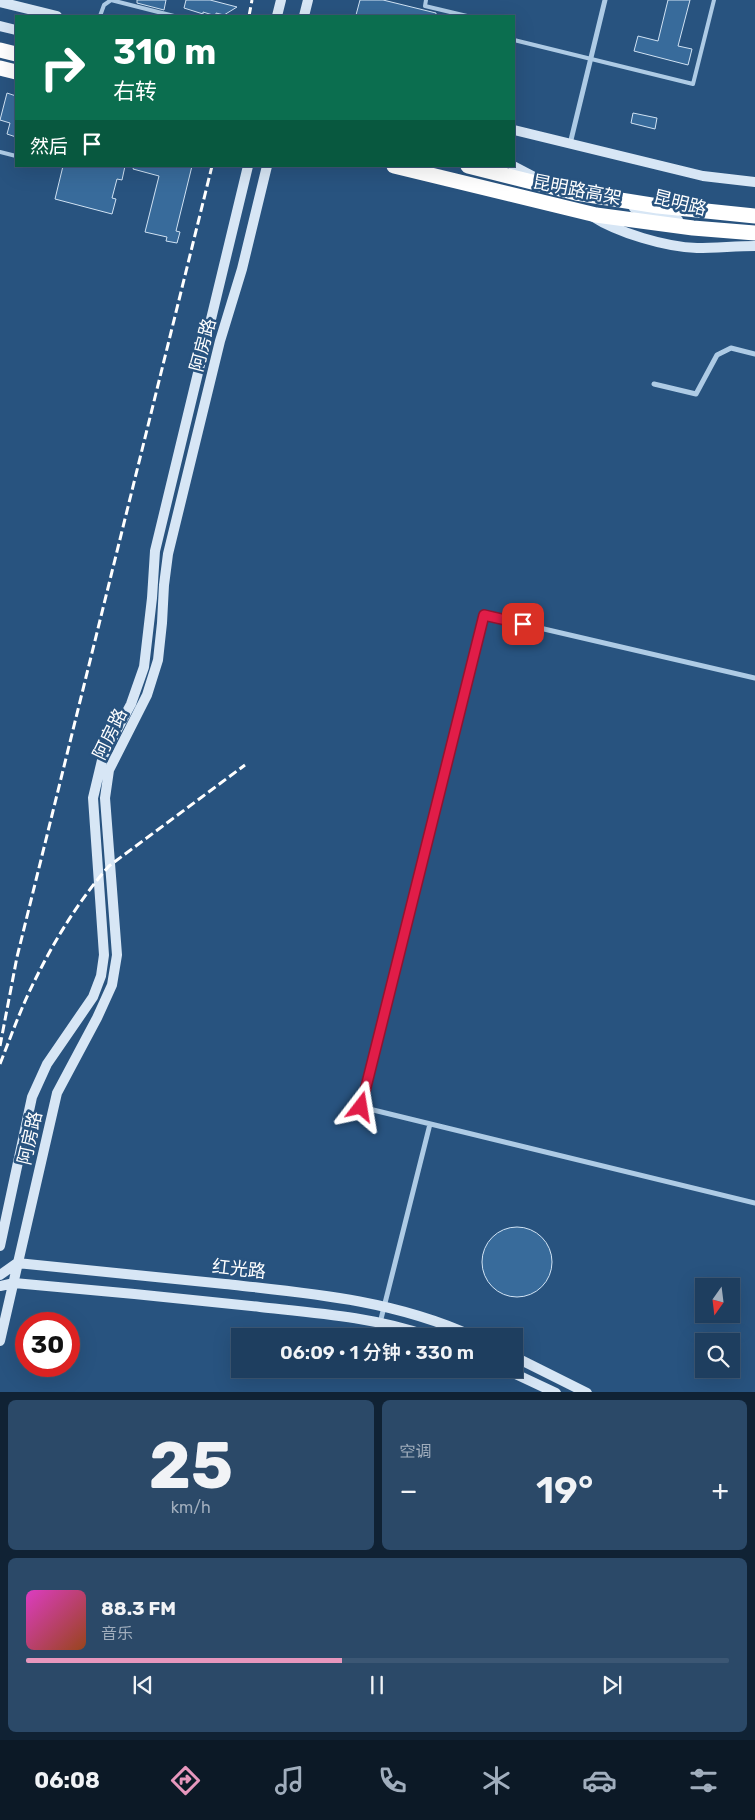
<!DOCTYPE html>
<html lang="zh">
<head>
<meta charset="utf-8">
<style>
	:root { --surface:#1e3e5f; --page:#2b4968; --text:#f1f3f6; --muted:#a1aebd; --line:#3c5774; --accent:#e797bd }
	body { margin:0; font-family:Rubik,"Noto Sans SC",sans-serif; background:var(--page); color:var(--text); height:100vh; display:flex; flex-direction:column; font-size:19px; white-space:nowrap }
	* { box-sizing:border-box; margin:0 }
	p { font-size:16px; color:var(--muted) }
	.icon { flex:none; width:28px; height:28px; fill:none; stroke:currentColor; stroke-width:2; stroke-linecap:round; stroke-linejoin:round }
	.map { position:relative; height:1392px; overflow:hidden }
	.drawer { display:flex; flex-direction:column; gap:8px; padding:8px; background:#102234; flex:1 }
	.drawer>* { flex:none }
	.banner { position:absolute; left:15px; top:15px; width:500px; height:152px; border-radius:0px; box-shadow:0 5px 20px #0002,0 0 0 1px var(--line); background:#0b6e4f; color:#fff; overflow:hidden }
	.needle { width:32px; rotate:194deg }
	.buttons { position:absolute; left:695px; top:1278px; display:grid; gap:10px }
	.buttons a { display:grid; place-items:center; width:45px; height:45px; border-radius:0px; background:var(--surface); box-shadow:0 5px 20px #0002,0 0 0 1px var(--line); font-size:25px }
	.speed { position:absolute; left:15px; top:1312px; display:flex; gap:10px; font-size:25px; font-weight:700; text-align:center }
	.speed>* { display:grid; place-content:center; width:65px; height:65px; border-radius:50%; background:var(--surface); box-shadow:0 5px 20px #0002,0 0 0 1px var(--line); line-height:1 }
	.speed .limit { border:8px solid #d22; background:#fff; color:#111 }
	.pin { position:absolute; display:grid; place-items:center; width:42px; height:42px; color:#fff; margin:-21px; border-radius:10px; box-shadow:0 2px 8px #0006 }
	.me { position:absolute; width:55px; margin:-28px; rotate:14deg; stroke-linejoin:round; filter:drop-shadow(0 0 4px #0008) }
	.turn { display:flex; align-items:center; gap:18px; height:105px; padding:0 15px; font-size:22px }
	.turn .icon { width:65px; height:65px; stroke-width:2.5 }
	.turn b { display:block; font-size:35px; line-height:42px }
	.then { display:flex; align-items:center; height:48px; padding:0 15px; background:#0003; gap:10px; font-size:19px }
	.big { font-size:38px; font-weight:600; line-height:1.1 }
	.drawer .tile { flex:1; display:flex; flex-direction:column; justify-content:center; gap:8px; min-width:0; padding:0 18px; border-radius:8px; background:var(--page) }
	.drawer .dial { align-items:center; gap:0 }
	.dial b { font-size:65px; line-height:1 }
	.song { display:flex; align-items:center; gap:15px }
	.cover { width:60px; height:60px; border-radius:8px; background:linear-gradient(135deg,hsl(310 70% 55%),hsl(20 70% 35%)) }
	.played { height:5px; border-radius:2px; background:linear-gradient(90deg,var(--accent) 45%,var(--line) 45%) }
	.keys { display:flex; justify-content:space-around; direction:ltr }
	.heat { display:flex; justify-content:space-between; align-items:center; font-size:28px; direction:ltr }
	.drawer .tiles { flex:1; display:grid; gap:8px; grid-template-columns:1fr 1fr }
	.tile:last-child { grid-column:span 2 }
	.trip { position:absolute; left:231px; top:1328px; width:292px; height:50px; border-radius:0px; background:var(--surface); box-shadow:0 5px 20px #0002,0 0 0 1px var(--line); font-weight:600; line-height:50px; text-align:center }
	.dock { display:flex; height:80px; justify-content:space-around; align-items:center; background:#0c1926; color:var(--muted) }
	.dock .icon { width:35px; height:35px }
	.dock .on { color:var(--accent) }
	.dock b { font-size:22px; color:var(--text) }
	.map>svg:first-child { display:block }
	.building { fill:#386b9b; stroke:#d1e3f4 }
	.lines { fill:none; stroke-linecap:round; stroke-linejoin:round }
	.lane { stroke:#aecbe5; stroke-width:4 }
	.street { stroke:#aecbe5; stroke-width:5 }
	.secondary { stroke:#d7e6f5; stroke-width:10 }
	.highway { stroke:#fff; stroke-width:15 }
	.rail { stroke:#fff; stroke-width:3; stroke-dasharray:9 4; stroke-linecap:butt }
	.highway-bridge { stroke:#fff; stroke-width:15 }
	.route-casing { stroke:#92132f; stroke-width:12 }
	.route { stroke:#e11d48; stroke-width:9 }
	.labels { text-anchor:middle; stroke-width:5; stroke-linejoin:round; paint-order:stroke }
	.street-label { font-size:18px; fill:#fff; stroke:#28537f }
</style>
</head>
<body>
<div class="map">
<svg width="755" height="1393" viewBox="0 0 755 1393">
	<rect width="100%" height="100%" fill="#28537f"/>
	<path class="building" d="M137 0H166L164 10 137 3Z
		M186 0H210L237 7 224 15 216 13V16L203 12V14L184 8Z
		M360 0H383L436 13V16H361L356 15Z
		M668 0H690L678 46 692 49 688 65 634 51 638 36 658 41Z
		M7 93 16 96V137L7 134 10 123 0 120Z
		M633 113 657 118 655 129 631 123Z
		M63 166H125L122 180 117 179 112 198 116 199 112 214 55 199Z
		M134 166H192L176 231 180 232 177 243 166 241 167 237 145 232 159 176 133 169Z
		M482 1262a35 35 0 1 1 70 0a35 35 0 1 1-70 0Z"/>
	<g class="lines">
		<path class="lane" d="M426 0 425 6 467 16
			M100 16 104 5 111 0 174 16
			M514 40 693 84 714 0
			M0 152 16 156"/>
		<path class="street" d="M570 144 605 0
			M654 384 696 394 717 355 731 348 755 354
			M755 678 484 615 361 1107 755 1203
			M380 1323 430 1124"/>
		<path class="secondary" d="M0 2 57 16
			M277 16 281 0
			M304 16 308 0
			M0 26 16 30
			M514 130 703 176 755 182
			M513 166 536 178
			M634 208 678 220
			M592 216C618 233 666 247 697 248 717 248 736 246 755 246
			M0 1246 32 1097 47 1064 93 997 101 976 104 955 93 798 103 756 131 704 144 667 152 598 155 551 248 166
			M0 1275 17 1263C86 1270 155 1277 225 1284 308 1293 394 1300 472 1336
			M0 1286 14 1283C96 1290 178 1298 260 1307 316 1313 374 1317 428 1336
			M0 1341 57 1093 97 1018 112 985 117 955 105 798 109 770 147 695 158 660 162 623 164 585 168 554 220 341 242 269 267 166
			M515 1357 587 1393
			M505 1369 556 1393"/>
		<path class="highway" d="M0 50 16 54
			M0 68 16 72"/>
		<path class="rail" d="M249 16 252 0
			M0 1046 17 957 212 166
			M0 1064C11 1036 21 1008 34 982 54 941 79 900 109 866L245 765"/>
		<path class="highway-bridge" d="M394 166 596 215 693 228 755 233
			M468 166 576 193 658 206 755 216"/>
	</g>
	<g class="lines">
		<defs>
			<path id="route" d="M361 1107 484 615 523 624"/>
		</defs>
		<use href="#route" class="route-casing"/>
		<use href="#route" class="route"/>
	</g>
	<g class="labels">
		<g class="street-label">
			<text transform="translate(577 190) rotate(11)" y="6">昆明路高架</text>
			<text transform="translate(680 203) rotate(14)" y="6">昆明路</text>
			<text transform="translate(203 345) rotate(-75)" y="6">阿房路</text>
			<text transform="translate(110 734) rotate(-64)" y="6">阿房路</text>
			<text transform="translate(30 1138) rotate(-77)" y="6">阿房路</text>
			<text transform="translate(239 1269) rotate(6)" y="6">红光路</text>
		</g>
	</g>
</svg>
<div class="buttons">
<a><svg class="needle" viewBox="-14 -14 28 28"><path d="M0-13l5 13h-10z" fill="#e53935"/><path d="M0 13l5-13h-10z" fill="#a1aebd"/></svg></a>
<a><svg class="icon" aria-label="search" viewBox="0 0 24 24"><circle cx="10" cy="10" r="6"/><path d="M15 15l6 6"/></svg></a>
</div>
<div class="speed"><div class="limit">30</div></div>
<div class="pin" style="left:523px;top:624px;background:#d93025"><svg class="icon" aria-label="arrive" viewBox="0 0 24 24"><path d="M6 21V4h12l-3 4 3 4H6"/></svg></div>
<svg class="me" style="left:361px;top:1107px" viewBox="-20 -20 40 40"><path d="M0-17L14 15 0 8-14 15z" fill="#e11d48" stroke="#fff" stroke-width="4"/></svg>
<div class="trip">06:09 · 1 分钟 · 330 m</div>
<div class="banner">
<div class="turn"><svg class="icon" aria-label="right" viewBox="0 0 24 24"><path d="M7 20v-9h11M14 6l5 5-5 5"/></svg><div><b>310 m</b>右转</div></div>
<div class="then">然后<svg class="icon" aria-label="arrive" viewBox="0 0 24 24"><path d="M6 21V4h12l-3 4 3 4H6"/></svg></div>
</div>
</div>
<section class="drawer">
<div class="tiles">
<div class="tile dial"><b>25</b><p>km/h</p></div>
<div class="tile"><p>空调</p>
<div class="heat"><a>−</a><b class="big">19°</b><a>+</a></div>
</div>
<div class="tile">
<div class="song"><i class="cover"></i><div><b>88.3 FM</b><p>音乐</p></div></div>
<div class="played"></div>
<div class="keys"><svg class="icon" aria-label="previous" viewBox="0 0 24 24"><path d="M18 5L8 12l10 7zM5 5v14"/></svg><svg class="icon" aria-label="pause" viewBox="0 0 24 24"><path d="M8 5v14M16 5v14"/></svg><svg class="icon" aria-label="next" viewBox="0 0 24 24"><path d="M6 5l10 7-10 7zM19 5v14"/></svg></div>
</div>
</div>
</section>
<nav class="dock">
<b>06:08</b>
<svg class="icon on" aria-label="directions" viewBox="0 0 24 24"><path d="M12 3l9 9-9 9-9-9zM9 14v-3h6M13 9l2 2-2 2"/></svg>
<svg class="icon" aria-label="music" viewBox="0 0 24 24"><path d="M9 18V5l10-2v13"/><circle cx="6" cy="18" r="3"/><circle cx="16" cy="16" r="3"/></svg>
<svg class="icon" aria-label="phone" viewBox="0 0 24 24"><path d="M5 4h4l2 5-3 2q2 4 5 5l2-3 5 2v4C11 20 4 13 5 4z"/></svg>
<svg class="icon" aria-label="climate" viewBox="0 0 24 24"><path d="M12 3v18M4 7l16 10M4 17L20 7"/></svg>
<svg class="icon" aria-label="car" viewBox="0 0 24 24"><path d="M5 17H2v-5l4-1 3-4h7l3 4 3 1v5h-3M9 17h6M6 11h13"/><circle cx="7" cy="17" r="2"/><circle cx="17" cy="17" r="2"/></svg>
<svg class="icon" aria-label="filters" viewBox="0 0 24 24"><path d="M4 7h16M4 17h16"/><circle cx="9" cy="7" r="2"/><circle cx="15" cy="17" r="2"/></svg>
</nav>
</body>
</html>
